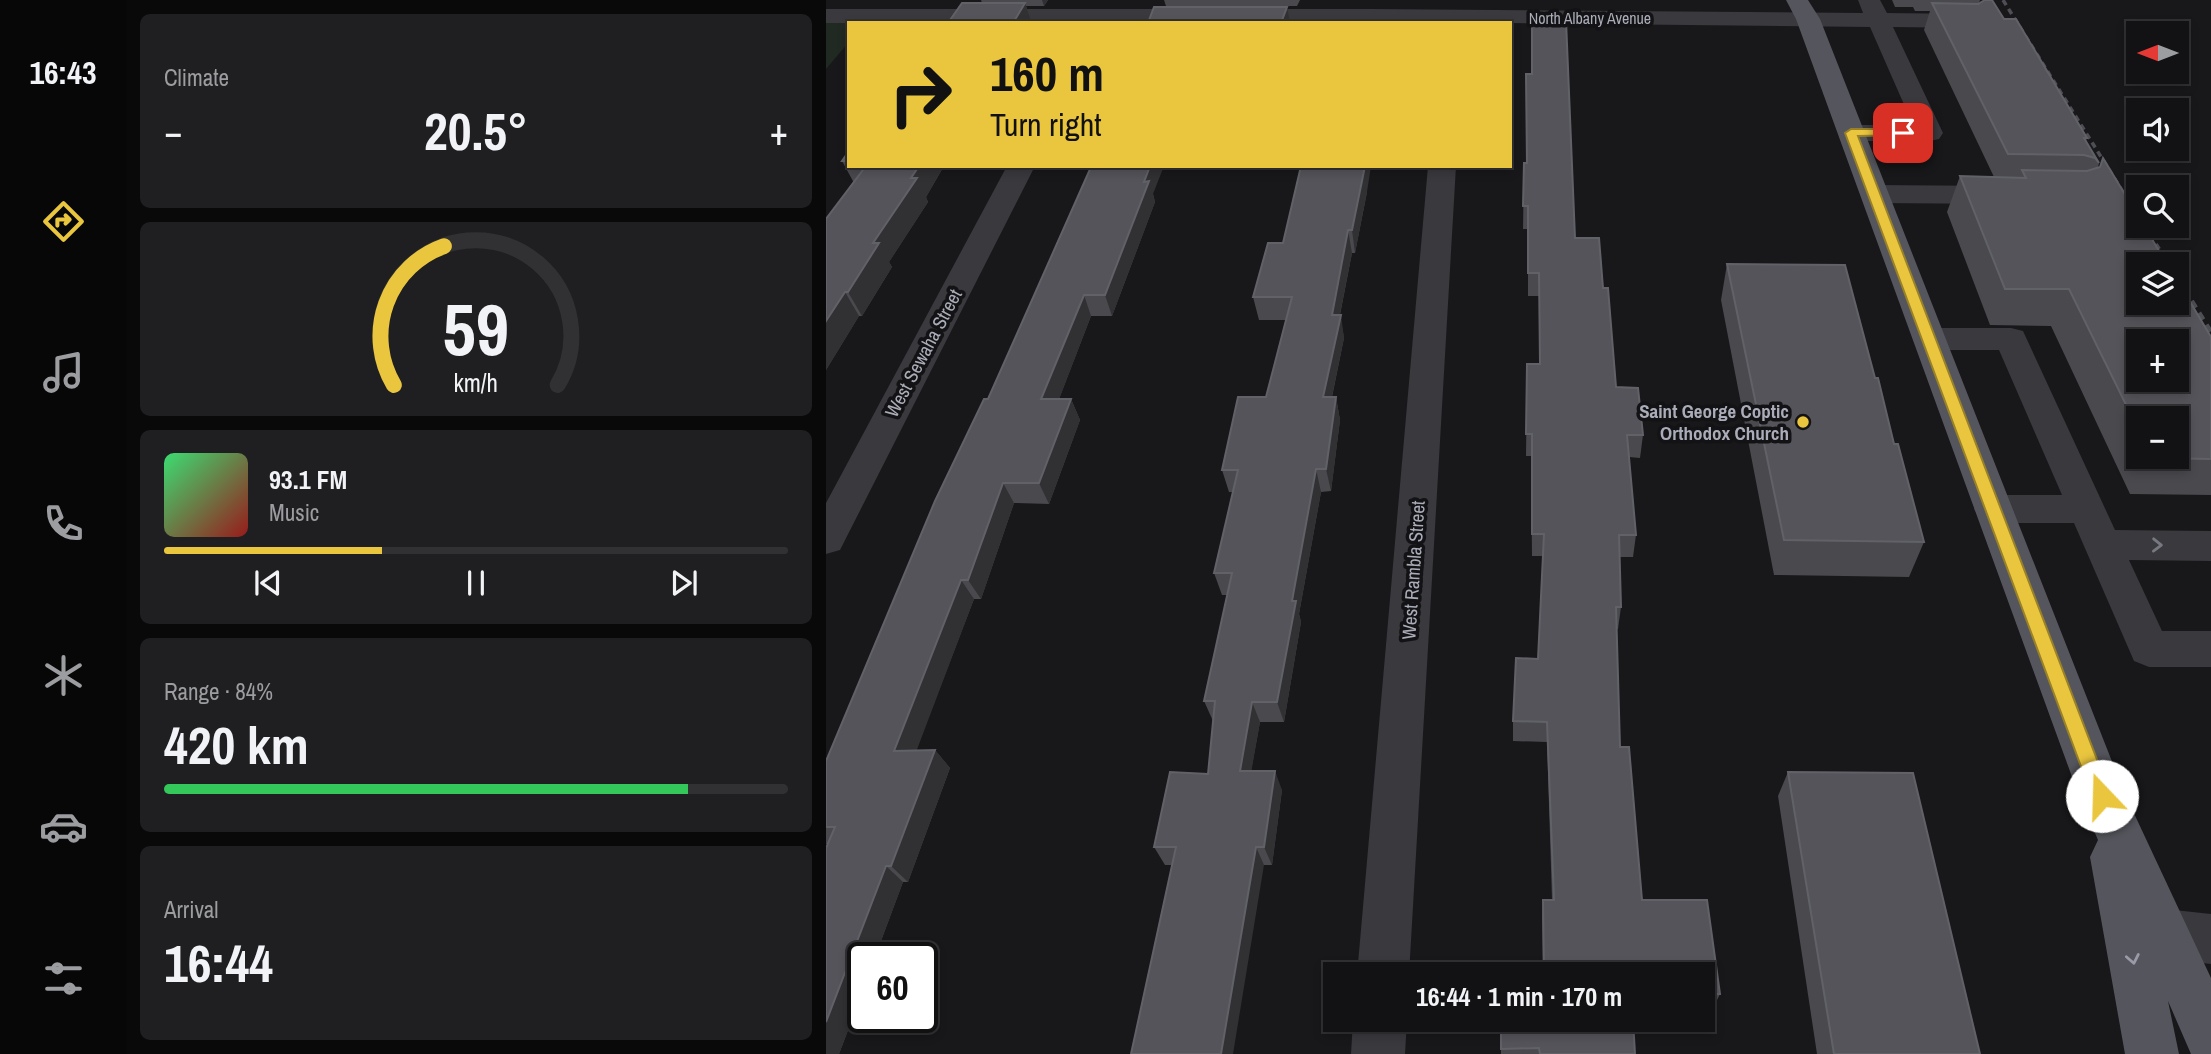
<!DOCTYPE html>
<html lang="en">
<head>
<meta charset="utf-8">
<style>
	:root { --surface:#121113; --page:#1f1f21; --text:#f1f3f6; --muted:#9c9da0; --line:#313133; --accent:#eac63e }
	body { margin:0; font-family:"Archivo Narrow",sans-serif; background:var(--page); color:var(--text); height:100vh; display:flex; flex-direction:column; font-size:26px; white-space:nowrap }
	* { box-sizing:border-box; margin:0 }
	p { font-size:23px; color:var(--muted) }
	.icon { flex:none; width:38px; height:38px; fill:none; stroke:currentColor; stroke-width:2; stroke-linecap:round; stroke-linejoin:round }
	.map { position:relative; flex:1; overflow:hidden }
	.sheet { display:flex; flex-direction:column; gap:14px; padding:14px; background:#0a090a; width:700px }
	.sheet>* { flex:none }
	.guide { position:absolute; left:21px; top:21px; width:665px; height:147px; border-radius:0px; box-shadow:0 4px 10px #0003,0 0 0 2px var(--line); background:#eac63e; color:#111; overflow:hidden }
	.needle { width:46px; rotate:270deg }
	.fabs { position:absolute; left:1300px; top:21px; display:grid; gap:14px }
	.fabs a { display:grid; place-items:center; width:63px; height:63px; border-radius:0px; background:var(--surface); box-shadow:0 4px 10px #0003,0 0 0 2px var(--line); font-size:35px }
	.speed { position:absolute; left:21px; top:942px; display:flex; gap:14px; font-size:35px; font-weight:700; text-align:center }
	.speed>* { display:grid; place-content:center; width:91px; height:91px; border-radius:50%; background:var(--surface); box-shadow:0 4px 10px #0003,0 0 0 2px var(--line); line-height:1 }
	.speed .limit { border:4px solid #111; border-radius:10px; background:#fff; color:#111 }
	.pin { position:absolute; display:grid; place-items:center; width:60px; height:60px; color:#fff; margin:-30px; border-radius:14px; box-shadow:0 4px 10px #0006 }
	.me { position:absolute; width:77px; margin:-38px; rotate:339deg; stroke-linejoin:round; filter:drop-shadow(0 0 5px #0008) }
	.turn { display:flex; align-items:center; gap:24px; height:147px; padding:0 28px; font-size:32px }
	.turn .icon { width:91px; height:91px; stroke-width:2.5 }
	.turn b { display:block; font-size:49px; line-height:60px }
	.big { font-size:52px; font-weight:700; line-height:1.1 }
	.sheet .card { flex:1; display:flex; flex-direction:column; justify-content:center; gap:10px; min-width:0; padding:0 24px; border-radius:10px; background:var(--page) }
	.sheet .dial { align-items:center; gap:0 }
	.dial svg { height:182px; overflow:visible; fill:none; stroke:var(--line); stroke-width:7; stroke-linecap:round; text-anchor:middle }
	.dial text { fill:var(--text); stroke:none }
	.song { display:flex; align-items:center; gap:21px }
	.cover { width:84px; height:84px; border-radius:10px; background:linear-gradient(135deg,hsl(140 70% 55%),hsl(0 70% 35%)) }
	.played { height:7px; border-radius:4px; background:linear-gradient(90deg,var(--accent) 35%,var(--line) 35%) }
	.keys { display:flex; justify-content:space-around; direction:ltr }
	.heat { display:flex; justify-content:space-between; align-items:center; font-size:38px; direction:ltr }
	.charge { height:10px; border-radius:5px; background:linear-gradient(90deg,#34c759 84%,var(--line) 0) }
	.trip { position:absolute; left:497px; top:962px; width:392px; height:70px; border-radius:0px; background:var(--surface); box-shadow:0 4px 10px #0003,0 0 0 2px var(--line); font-weight:700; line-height:70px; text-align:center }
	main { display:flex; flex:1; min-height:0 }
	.tabs { display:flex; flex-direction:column; width:126px; justify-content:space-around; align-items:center; background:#070708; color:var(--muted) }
	.tabs .icon { width:49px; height:49px }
	.tabs .current { color:var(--accent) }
	.tabs b { font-size:32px; color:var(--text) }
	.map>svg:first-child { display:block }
	.green { fill:#212923 }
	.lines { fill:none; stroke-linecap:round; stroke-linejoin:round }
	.minor { fill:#39393e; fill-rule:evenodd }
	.major { fill:#55555d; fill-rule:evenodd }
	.rail-far1 { stroke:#4e4e55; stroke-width:3.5; stroke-dasharray:6 4.5; stroke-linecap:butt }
	.rail { stroke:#4e4e55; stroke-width:4.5; stroke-dasharray:8 6; stroke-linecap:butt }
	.wall { fill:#49494e; fill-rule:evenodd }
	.shaded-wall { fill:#313134 }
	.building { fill:#54545a; stroke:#616268; stroke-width:2; fill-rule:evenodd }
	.oneway { stroke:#777982 }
	.oneway2 { stroke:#999ba7 }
	.route { fill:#eac63e; stroke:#988128; stroke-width:2 }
	.poi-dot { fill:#eac63e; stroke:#131214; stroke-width:2.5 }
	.labels { text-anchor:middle; stroke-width:7; stroke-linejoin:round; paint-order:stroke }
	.far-street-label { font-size:16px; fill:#aaadb9; stroke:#131214 }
	.street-label { font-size:19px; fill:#aaadb9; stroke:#131214 }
	.poi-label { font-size:19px; font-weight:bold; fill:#aaadb9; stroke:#131214; text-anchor:end }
</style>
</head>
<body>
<main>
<nav class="tabs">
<b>16:43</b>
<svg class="icon current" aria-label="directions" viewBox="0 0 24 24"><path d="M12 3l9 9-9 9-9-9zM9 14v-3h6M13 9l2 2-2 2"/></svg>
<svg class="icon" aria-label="music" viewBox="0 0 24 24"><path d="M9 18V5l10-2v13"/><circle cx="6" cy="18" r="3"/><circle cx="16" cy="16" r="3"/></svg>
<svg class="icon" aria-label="phone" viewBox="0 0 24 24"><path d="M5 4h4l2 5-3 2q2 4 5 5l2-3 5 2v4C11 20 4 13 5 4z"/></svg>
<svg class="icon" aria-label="climate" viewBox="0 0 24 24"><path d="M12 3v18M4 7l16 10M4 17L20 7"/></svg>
<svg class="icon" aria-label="car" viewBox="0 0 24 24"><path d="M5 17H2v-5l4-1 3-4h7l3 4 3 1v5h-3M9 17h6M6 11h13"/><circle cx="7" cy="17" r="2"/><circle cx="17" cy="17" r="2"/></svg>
<svg class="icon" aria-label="filters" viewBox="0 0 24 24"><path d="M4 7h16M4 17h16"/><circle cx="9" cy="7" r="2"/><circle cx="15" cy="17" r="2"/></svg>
</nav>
<section class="sheet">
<div class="card"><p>Climate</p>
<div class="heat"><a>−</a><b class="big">20.5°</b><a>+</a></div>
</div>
<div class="card dial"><svg viewBox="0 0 100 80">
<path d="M14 69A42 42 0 1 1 86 69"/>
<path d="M14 69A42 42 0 0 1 36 8" stroke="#eac63e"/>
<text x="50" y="56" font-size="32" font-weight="700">59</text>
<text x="50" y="72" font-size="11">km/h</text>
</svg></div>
<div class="card">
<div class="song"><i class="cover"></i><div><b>93.1 FM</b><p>Music</p></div></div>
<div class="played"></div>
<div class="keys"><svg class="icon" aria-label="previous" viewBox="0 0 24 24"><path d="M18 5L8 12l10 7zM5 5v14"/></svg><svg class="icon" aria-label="pause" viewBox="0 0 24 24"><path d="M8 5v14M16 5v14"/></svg><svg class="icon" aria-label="next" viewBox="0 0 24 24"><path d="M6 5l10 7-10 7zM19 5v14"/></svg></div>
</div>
<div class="card"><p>Range · 84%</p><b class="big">420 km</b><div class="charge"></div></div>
<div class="card"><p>Arrival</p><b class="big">16:44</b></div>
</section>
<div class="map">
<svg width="1385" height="1054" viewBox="0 0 1385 1054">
	<rect width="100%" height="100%" fill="#181719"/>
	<path class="green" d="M0 16 23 23V42L0 69Z"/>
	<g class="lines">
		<path class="minor" d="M1032 0H1054L1061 13 1143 14 1151 16 1155 21 1151 26 1143 28 1067 27 1117 133 1113 139 1104 141H1025L1016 139 1012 133 1016 127 1025 125H1087L1044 27 684 23H0V9H547L1037 13Z
			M181 166H209L14 550 0 554V503Z
			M602 166H630L583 975H531Z
			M1048 185 1179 186 1189 189 1193 195 1189 201 1179 204 1048 203 1038 200 1034 194 1038 188Z
			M1103 328H1185L1197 331 1289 530 1385 531V561L1303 560 1336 631H1385V667H1323L1308 661 1248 523H1167L1154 519 1148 509 1154 499 1167 495H1236L1173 350H1103L1091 347 1087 339 1091 331Z
			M1339 909 1385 914V964L1339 959 1321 952 1314 934 1321 916Z
			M527 1020H581L579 1054H525Z"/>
		<path class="major" d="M960 0H982L994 19 1298 792 1385 978V1054H1365L1342 1001 1353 1054H1299L1264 857 1272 840 1253 796 970 19Z"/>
		<path class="rail-far1" d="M1177 0 1312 216
			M1319 226 1339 258"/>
		<path class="rail" d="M1338 256 1343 264
			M1351 277 1385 332"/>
	</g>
	<path class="wall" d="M155 0H222L218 6H200L206 23H122L156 3Z
		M338 0H474L471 6H340Z
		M1066 0H1154L1153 3 1178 19 1261 138 1260 141 1273 163 1272 167 1385 337V495L1304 494 1225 326 1164 325 1121 212 1134 176 1168 177 1098 30 1104 11H1089L1087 7H1069ZM1312 418 1351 457H1312Z
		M23 151V166H118L100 197 102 202 63 262 66 267 36 316H33L0 370 28 183 16 161Z
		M698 163H700L749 238 777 288 790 387 817 435 814 458 803 457 810 535 807 557H794L795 607 792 629H790L794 747 816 900 894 994 887 1008H877V975H717L716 917 717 900H726L721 742 687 741V721L712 659 717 556H706L705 456H700L701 364H713V296H702V229H697Z
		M263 166 327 194 329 202 286 316H265L233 399H245L254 420 223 504 188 503 155 599H148L90 750H109L124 768 82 882H77L49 957H37V991L13 1054H0L2 844H0V761L264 170Z
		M541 192 529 253H526L514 315 518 338 506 397H510L514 420 505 491 495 492 473 614 475 622 458 722H434L425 771 456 790 446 865H339L328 847 382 774 387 721 378 701 402 595H396L388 573 407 492H403L396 470 440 397 460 320H433L427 297 457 243Z
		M901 264 1049 378 1098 542 1083 577 948 575 895 300Z
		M962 772 1154 1054H991L952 796Z
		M675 1020 809 1054H675Z"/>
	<path class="shaded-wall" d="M216 0H222L218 6Z
		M199 3 206 23H187Z
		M461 7 464 23H455Z
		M93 166H118L100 197 102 202 63 262 66 267 36 316 22 292 47 243Z
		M324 166H338L327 194 329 202 286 316 279 295 318 182Z
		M539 166H545L541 192 529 253 526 230Z
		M522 230 526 253 510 334 515 315 518 338 501 420 497 397 506 315Z
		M19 292 33 316 0 370V321Z
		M258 295 265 316 225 420 215 399Z
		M510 397 514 420 505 491 500 469Z
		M245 399 254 420 223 504 213 483Z
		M490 469 495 492 473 614 475 622 458 722 451 702 466 601Z
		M177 483 188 503 155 599 142 580Z
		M135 580 148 599 84 768 68 751Z
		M426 702 434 722 422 790 414 771Z
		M109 750 124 768 82 882 65 866Z
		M449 771 456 790 446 865 438 847Z
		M430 847 438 865 407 1054H395Z
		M60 866 77 882 49 957H37V991L13 1054H0V1022Z"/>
	<path class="building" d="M1159 0H1166L1178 19H1190L1261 138H1258L1273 163 1269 158 1258 155 1182 154 1106 3 1152 4Z
		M136 3H199L187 23H122Z
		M328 7H461L455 23H322Z
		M706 20H740L749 238H773L777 288H782L790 387 812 388 817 435H801L810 535H793L795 607H790L794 747H803L816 900H881L894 994H877V975H718L717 900H728L721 722 687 721 690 658 712 659 718 534H706V434H700L701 364H714L713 273H702V206H697L698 163H701L700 74H706Z
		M23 151V161H16Z
		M1277 158 1312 216V226H1318L1341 264H1312V303H1351V280L1385 337V459L1327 458V457H1351V418H1312V429L1243 289H1179L1134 176 1200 178 1196 170 1261 171 1274 167ZM1312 341H1351V380H1312Z
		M40 166H93L85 178H91L47 243H53L22 292H19L0 321V219Z
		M263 166H324L318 182 323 181 279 295H258L215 399H245L213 483H177L142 580H135L68 751 109 750 65 866H60L0 1022V848L9 827H0V761L109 501 158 399H162L265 167H263Z
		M475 166H539L526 230H522L506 315H515L497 397H510L500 469H490L466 601H470L451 702H426L414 771H449L438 847H430L395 1054H305L350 847H328L344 772 382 774 389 701H378L406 573H388L412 470H396L412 397H440L466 297H427L442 243H457Z
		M901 264 1019 265 1049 378H1052L1068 444H1072L1098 542 958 540Z
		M962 772 1087 773 1154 1054H1008Z
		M675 1020H807L809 1054H714L713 1048 675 1049Z"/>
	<defs><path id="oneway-chevron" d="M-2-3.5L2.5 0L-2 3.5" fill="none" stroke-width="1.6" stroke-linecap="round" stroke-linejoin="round" transform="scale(1.75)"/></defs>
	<use class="oneway" href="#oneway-chevron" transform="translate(1331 545) rotate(1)"/>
	<use class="oneway2" href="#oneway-chevron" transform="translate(1307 959) rotate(79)"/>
	<path class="route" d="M1077 129 1083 133 1081 135 1032 136 1285 796 1283 803 1276 805 1269 803 1266 796 1019 133 1025 129Z"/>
	<circle class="poi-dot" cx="977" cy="422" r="7"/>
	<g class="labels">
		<g class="far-street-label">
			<text x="764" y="24">North Albany Avenue</text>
		</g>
		<g class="street-label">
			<text transform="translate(97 353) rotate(-62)" y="7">West Sewaha Street</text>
			<text transform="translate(587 570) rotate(-86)" y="7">West Rambla Street</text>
		</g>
		<g class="poi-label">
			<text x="963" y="418">Saint George Coptic<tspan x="963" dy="22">Orthodox Church</tspan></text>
		</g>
	</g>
</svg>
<div class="fabs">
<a><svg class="needle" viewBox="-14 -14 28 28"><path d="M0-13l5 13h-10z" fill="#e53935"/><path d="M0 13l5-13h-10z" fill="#9c9da0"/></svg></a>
<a><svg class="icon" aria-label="sound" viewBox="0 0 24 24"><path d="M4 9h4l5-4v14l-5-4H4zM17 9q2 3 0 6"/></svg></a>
<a><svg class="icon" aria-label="search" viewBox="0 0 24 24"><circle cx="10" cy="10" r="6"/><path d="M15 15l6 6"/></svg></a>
<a><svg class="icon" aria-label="layers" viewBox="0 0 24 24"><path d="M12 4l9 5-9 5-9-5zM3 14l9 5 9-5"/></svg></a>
<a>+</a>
<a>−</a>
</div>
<div class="speed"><div class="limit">60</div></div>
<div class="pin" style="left:1077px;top:133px;background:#d93025"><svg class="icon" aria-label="arrive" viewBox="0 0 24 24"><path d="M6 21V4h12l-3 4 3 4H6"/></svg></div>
<svg class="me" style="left:1276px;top:796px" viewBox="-20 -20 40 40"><circle r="19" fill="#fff"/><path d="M0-13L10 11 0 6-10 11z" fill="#eac63e"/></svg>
<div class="trip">16:44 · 1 min · 170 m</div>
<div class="guide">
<div class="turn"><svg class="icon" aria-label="right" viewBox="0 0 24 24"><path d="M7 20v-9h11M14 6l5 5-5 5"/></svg><div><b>160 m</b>Turn right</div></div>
</div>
</div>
</main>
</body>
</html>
